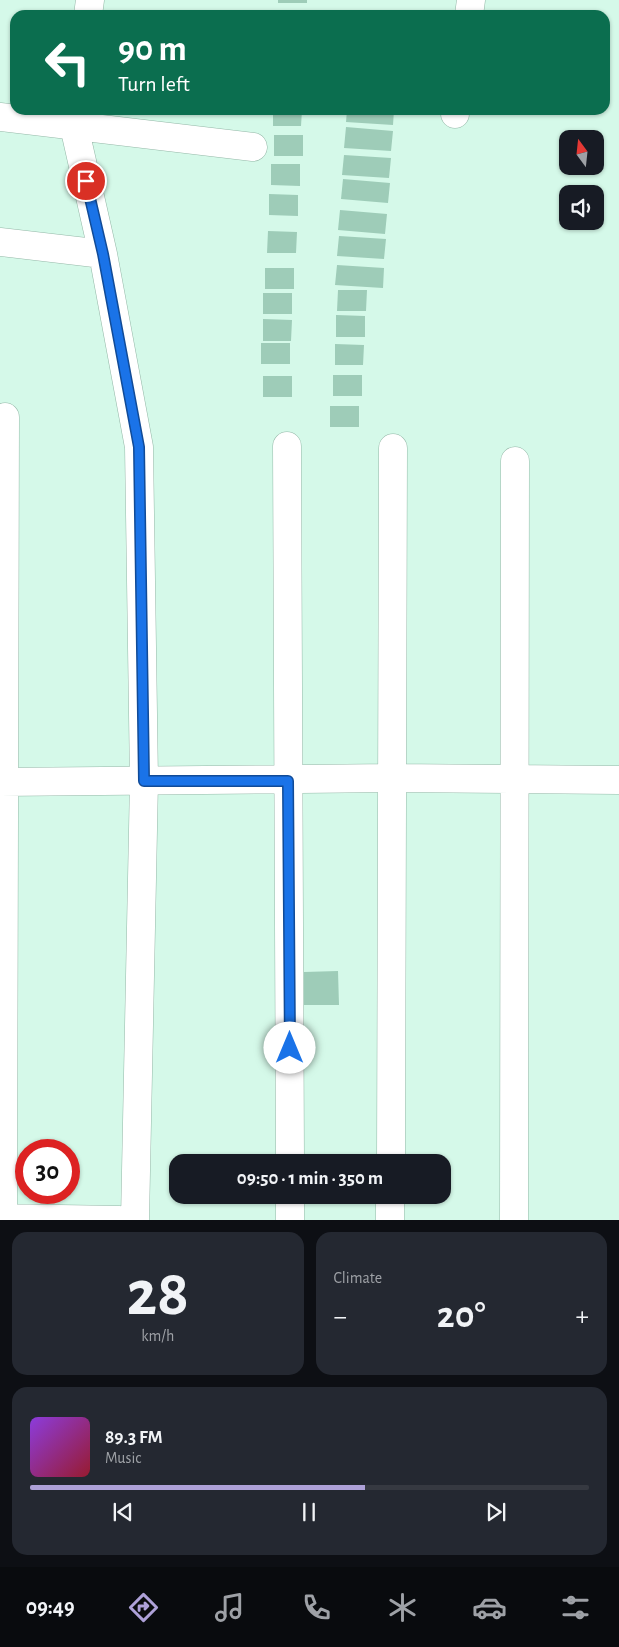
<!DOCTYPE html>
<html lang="en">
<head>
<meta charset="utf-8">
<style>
	:root { --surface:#171b24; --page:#242831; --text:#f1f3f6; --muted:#9ea1a6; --line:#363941; --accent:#aea1d8 }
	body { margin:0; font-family:"Alegreya Sans",sans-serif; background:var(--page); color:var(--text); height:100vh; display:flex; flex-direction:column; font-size:19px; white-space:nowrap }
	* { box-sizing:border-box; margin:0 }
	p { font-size:16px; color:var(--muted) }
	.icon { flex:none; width:28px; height:28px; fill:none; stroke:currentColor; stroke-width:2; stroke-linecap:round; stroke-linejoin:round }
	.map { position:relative; height:1220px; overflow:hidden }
	.panel { display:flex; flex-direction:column; gap:12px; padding:12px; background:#0d0f14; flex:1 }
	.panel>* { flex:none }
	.hud { position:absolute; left:10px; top:10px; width:600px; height:105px; border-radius:15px; box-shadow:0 1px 4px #0004; background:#0b6e4f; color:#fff; overflow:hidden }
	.needle { width:32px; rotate:345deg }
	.controls { position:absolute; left:559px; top:130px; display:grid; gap:10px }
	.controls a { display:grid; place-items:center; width:45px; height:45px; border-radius:10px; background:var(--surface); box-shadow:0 1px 4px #0004; font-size:25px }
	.speed { position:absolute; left:15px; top:1139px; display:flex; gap:10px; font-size:25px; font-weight:700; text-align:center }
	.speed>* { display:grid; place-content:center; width:65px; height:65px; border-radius:50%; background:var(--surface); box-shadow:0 1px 4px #0004; line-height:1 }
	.speed .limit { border:8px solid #d22; background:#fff; color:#111 }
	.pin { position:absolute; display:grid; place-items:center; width:42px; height:42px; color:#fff; margin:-21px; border:2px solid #fff; border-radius:50%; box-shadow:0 1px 5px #0007 }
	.me { position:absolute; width:55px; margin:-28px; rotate:0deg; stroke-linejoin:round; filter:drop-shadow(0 0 4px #0008) }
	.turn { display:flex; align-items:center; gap:18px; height:105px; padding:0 25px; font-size:22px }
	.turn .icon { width:65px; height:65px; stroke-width:2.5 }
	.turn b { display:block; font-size:35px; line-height:42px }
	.big { font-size:38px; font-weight:700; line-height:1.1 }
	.panel .card { flex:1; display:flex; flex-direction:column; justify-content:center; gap:8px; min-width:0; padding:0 18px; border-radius:15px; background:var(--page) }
	.panel .dial { align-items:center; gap:0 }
	.dial b { font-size:65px; line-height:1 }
	.song { display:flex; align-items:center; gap:15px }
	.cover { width:60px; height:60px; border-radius:8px; background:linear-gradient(135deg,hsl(270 70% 55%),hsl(350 70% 35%)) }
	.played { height:5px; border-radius:2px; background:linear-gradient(90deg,var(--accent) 60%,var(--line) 60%) }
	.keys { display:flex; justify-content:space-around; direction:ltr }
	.heat { display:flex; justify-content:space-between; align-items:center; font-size:28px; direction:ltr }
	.panel .tiles { flex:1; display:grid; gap:12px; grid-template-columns:1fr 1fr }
	.card:last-child { grid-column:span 2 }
	.trip { position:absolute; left:169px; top:1154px; width:282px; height:50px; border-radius:15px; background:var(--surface); box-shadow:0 1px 4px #0004; font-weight:700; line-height:50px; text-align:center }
	.tab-bar { display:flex; height:80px; justify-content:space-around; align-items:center; background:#090b0e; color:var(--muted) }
	.tab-bar .icon { width:35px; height:35px }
	.tab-bar .current { color:var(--accent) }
	.tab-bar b { font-size:22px; color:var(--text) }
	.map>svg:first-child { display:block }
	.building { fill:#9eccb8 }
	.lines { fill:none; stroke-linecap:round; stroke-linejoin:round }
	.minor-casing { stroke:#95b8a8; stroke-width:29 }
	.minor { stroke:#fff; stroke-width:28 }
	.route-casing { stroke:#114b97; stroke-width:12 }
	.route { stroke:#1a73e8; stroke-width:9 }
</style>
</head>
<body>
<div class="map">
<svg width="619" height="1220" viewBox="0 0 619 1220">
	<rect width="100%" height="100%" fill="#d5f9e9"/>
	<path class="building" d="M278 0H307V3H278Z
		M273 110H302L301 126H273Z
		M347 110H394L393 125 346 122Z
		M346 127 393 131 391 151 344 148Z
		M274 135H303V156H274Z
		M344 155 391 158 389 178 342 175Z
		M271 164H300V186L271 185Z
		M343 179 390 183 388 203 341 199Z
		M269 194 298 195V216L269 215Z
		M340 210 387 214 385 234 338 230Z
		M268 231 297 232 296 253H267Z
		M339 236 386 239 384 259 337 256Z
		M337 265 384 268 383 288 335 285Z
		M265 268H294V289H265Z
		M338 290H367L366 311H337Z
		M263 293H292V314H263Z
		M336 315 365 316V337H336Z
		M263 319 292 320 291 341H263Z
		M261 343H290V364H261Z
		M335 344 364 345 363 365H335Z
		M333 375H362V396H333Z
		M263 376H292V397H263Z
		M330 406H359V427H330Z
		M338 971 339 1005H304V972Z"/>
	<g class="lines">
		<defs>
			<path id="minor" d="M88 15 90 0
				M469 15 471 0
				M76 110 74 126 103 254 139 447 144 781 135 1220
				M455 114V110
				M0 117 253 147
				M0 242 103 254
				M287 446 290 1162
				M0 782 392 778 619 780
				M391 1162 393 448
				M290 1195V1220
				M0 1218 119 1220
				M3 1220 5 417
				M390 1220V1195
				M514 1220 515 461"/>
		</defs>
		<use href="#minor" class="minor-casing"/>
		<use href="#minor" class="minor"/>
	</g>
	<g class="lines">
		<defs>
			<path id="route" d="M86 181 103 254 139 447 144 781H288L290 1048"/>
		</defs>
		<use href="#route" class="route-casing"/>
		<use href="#route" class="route"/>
	</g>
</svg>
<div class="controls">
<a><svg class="needle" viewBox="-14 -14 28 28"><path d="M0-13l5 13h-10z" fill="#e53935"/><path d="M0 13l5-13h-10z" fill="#9ea1a6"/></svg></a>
<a><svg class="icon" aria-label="sound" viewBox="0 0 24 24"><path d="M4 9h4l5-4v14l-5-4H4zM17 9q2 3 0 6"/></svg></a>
</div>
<div class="speed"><div class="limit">30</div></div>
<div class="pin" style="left:86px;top:181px;background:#d93025"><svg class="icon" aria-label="arrive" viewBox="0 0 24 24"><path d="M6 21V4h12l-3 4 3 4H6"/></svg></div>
<svg class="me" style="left:290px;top:1048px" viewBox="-20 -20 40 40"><circle r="19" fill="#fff"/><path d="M0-13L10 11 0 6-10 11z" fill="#1a73e8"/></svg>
<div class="trip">09:50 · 1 min · 350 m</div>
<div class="hud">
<div class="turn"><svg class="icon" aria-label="left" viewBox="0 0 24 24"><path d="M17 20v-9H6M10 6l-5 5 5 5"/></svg><div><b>90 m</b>Turn left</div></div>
</div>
</div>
<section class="panel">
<div class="tiles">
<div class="card dial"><b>28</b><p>km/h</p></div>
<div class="card"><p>Climate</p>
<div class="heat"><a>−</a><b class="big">20°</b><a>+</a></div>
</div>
<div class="card">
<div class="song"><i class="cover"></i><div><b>89.3 FM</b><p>Music</p></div></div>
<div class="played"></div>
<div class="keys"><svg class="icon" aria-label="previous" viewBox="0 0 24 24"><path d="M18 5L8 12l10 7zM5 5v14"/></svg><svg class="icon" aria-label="pause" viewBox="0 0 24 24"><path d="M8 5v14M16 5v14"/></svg><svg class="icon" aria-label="next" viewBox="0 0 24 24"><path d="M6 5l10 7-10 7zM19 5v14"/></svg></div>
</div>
</div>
</section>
<nav class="tab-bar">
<b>09:49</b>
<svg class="icon current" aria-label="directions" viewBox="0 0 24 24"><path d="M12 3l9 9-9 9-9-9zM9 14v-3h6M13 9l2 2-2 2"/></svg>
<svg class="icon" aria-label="music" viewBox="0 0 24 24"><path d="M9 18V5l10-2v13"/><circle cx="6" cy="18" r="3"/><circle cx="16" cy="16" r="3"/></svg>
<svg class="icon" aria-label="phone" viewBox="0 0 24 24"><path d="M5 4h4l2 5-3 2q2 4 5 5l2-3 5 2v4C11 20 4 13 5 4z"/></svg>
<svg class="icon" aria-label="climate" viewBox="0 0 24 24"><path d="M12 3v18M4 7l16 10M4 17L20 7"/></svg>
<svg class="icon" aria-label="car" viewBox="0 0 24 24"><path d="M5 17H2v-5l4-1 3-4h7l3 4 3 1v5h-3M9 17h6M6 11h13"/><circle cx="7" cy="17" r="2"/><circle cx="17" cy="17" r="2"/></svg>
<svg class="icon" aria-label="filters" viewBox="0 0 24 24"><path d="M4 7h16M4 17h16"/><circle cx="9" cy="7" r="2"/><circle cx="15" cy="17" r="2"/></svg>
</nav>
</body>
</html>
